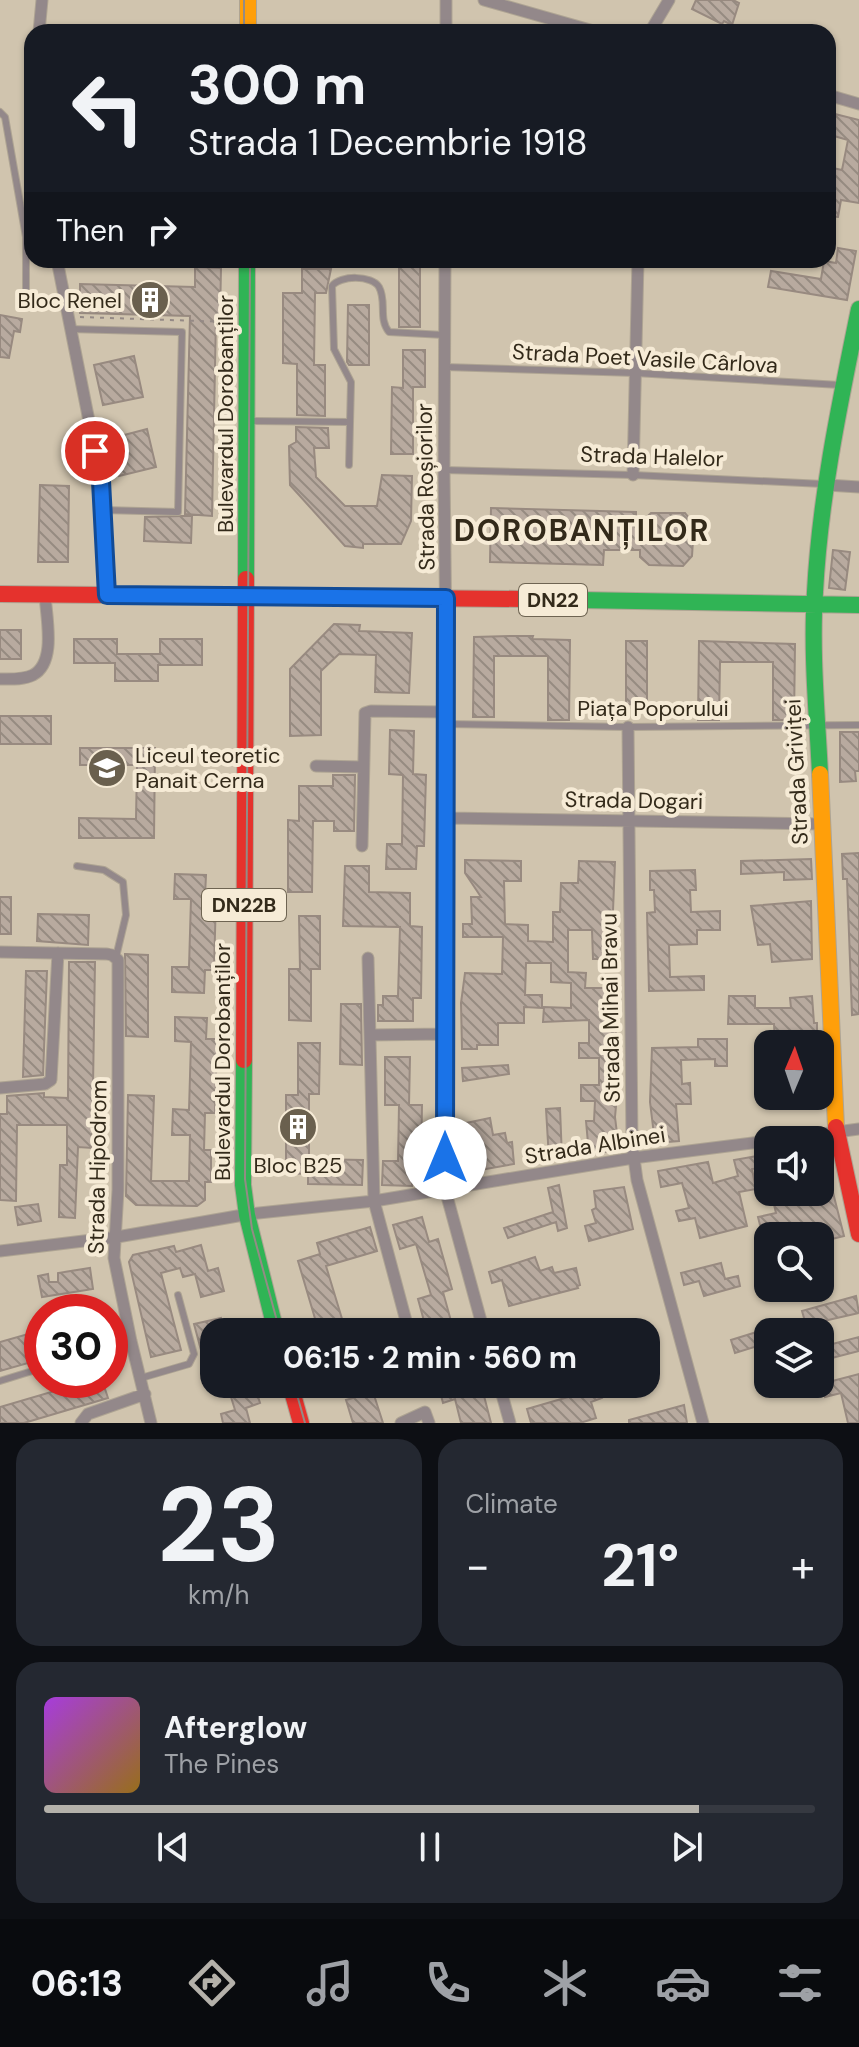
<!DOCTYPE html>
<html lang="en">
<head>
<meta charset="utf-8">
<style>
	:root { --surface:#171b24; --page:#242831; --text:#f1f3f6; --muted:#9ea1a6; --line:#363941; --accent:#b4b1aa }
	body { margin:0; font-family:"DM Sans",sans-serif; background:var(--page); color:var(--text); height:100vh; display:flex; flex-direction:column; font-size:30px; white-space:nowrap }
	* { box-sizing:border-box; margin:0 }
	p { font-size:26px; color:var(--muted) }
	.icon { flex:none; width:44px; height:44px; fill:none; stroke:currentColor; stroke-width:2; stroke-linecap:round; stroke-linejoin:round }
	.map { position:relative; height:1423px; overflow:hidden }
	.drawer { display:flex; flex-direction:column; gap:16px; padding:16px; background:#0d0f14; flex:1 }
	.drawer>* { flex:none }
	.guide { position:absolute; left:24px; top:24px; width:812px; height:244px; border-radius:24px; box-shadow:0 2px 6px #0004; background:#171b24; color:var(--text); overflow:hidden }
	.needle { width:52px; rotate:2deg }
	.fabs { position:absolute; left:754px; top:1030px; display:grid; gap:16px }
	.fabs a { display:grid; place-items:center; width:80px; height:80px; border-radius:16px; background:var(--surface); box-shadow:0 2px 6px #0004; font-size:40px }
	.speed { position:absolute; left:24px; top:1294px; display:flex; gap:16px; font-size:40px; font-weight:700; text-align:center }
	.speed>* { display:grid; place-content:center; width:104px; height:104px; border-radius:50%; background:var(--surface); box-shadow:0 2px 6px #0004; line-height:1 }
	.speed .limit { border:12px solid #d22; background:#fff; color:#111 }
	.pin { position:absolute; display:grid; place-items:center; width:68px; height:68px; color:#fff; margin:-34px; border:4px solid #fff; border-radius:50%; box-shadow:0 2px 8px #0007 }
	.me { position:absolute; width:88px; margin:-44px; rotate:0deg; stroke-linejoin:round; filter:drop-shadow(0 0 6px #0008) }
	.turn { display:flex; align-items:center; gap:28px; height:168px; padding:0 32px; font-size:36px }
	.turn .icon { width:104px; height:104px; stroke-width:2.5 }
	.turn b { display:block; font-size:56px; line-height:68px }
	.then { display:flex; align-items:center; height:76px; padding:0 32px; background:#0003; gap:16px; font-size:30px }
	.big { font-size:60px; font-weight:700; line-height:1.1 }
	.drawer .tile { flex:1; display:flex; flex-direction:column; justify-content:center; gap:12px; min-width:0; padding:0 28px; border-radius:24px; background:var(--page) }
	.drawer .dial { align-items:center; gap:0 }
	.dial b { font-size:104px; line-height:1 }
	.song { display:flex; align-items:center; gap:24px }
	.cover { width:96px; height:96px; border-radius:12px; background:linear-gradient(135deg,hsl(280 70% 55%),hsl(40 70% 35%)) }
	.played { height:8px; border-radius:4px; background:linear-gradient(90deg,var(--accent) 85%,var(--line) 85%) }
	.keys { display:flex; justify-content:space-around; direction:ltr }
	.heat { display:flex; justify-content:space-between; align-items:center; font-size:44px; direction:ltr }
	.drawer .tiles { flex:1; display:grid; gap:16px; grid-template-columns:1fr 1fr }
	.tile:last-child { grid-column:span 2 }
	.trip { position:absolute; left:200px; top:1318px; width:460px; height:80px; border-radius:24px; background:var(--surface); box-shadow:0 2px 6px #0004; font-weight:700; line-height:80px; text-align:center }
	.menu { display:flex; height:128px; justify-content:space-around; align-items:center; background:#090b0e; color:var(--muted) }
	.menu .icon { width:56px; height:56px }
	.menu .active { color:var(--accent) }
	.menu b { font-size:36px; color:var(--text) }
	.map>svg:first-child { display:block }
	.building { fill:url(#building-back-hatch); stroke:#988a80; stroke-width:2 }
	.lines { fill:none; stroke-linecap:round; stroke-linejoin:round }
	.lane-casing { stroke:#aea493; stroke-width:8 }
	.street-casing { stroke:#aea493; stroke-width:13 }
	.fast-casing { stroke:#aea493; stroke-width:18 }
	.slow-casing { stroke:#aea493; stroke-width:18 }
	.jam-casing { stroke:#aea493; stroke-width:18 }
	.path { stroke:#948985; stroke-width:2; stroke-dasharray:4 6; stroke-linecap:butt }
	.lane { stroke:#93888a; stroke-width:6 }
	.street { stroke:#93888a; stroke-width:11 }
	.fast { stroke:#30b455; stroke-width:16 }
	.slow { stroke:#ff9f0a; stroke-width:16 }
	.jam { stroke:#e5322d; stroke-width:16 }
	.tram { stroke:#948b85; stroke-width:2 }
	.route-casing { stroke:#114b97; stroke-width:20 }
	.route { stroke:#1a73e8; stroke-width:14 }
	.labels { text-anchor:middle; stroke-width:8; stroke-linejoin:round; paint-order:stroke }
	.shield { fill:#f6ebd6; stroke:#6e6452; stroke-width:2 }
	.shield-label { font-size:20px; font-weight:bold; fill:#332a1a }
	.poi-label { font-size:22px; fill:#332a1a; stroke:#f6ebd6; text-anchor:end }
	.street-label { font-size:22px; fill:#332a1a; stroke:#f6ebd6 }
	.district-label { font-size:30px; font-weight:bold; letter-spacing:2px; fill:#332a1a; stroke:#f6ebd6 }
</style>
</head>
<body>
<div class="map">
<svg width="859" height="1423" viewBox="0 0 859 1423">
	<defs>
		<pattern id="building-back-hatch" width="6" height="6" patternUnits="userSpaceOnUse" patternTransform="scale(2)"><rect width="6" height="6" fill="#b8aa9f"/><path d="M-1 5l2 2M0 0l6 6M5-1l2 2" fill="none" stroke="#968b81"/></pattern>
	</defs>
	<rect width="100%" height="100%" fill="#d0c4ae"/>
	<path class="building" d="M696 0H733L739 3 732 25 724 21 722 24 692 9Z
		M835 114 859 120V203L841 200 838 217 828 216V167L842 170 848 140 834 136 835 132 830 130Z
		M838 248 856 251 847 300 768 287 771 271 821 279 824 261 836 263Z
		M399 260H420V327H399Z
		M195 267 221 268 220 317H216L212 516 185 514 190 316 80 313V284L195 287Z
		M302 269H331L326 293H315L314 365H325V416L297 415V364L283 363V293H302Z
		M348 305H369V365H349L347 362Z
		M0 315 22 319 20 332 14 331 9 358 0 357Z
		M403 350H425V387H413V454H391L392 387 403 388Z
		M134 356 143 397 103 405 94 365Z
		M296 427 328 428 329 448H314L316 477 345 506H377L382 475 412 476 411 521 401 544H363V548L345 546 290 485 289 446 296 442Z
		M147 429 156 467 119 476 109 439Z
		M40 485 69 486 68 562H38Z
		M491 508 636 512V527L651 513H685L694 524 692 556 683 566 649 565 640 557V550H604L603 565 490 562Z
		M182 516H192L191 543 144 541 145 517Z
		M833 550 850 552 845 590 829 588Z
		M334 624 360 625 359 631 412 633 409 693 375 692 376 655 339 654 321 671V735L290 736V669Z
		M0 630H21V659H0Z
		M512 636H533L532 639 570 640 569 720H548V656H494V717H473L474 637Z
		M74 639H117V654H160V639H202V665H158V681H115V663H74Z
		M626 641H647V705L626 704Z
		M699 641 795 644 794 720H773V662H720L719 720H698Z
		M0 716H51V744H0Z
		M390 730 414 731 413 774 426 775 424 846H417L416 869H386L387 844H402L403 775 389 774Z
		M840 732H859V771H855L856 781 840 782Z
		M80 748H155L154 838H79V818L136 819 137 765H80Z
		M333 775H355L354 831H334V821H313L312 892H288V820L299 821V786H333Z
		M859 853V1014L852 1015 847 879H843L842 854Z
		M811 859 812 879 784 880V872L741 874V861Z
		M465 860 521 861V881H504L505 924 528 925V941L553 942V912H560L561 883H578L579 861 615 862 611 959H593L592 930H568V972L586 973 585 988H614L618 1085 615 1117 619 1150 589 1154 586 1121H594L595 1101H581V1085H599V1058H579V1043H589V1020L543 1022 544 1007 571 1008V983L551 982V963H526L525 995H542V1008L524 1007V1023H498V1045H477V1049H462L461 1003 465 973 502 974 503 937H463V924H472L471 897H481L465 873Z
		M345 866H369V892L410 893V926L422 927 421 998H413V1021H378V1005H383V996H398L400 927 343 926Z
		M695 870 696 890H690L691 912 720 911V930H697V944L669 945 670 977 704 976V990L649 991 647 913 655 912 654 890H650V871Z
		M175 874 206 875 205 896 216 897 214 970H205L204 993 172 992V967H189L191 899H174Z
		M0 897H11V934H0Z
		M811 901 812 959 772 962 770 944 758 945 751 906Z
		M38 914 89 915 88 945 37 941Z
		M299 916H320V969H311V1021L289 1020V969H300Z
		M125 954 148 955V1037L126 1036Z
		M69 962H95L92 1148 78 1147 75 1218 59 1217 60 1165H67V1125H17L16 1201 0 1200V1114H7V1096L44 1093V1097L68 1098Z
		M26 971H47L43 1075 23 1077Z
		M729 996H755V1008H791L790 998 812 996 814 1023H817V1044H775L774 1024H728Z
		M341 1004H361L362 1065 340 1064Z
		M175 1017 207 1018 206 1039H217L215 1113H205L204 1150H211V1182H205V1200L197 1206 136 1205 126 1196 128 1095 154 1096 151 1181H189L190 1135H172L173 1109 189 1110 191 1042 175 1041Z
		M698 1039H727V1066H715V1059L681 1060 682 1084 690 1083 691 1104H676L679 1141 655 1143 650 1102 652 1048 698 1047Z
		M298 1043H320L319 1094H309V1159L363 1160 362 1185 308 1184V1174L286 1173V1095H298Z
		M385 1057H410L409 1105H422L421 1162H413L412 1186 382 1185 383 1161H398L399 1105H385Z
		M508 1065 509 1074 463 1081 462 1068Z
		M560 1108 562 1158 549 1159 546 1109Z
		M490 1118 493 1135 505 1133 507 1143 512 1142 514 1164 463 1173 464 1140 461 1124Z
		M768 1154V1167L752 1169 756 1189 739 1192 747 1226 700 1238 695 1218 679 1221 676 1211 689 1208 682 1183 661 1187 658 1171 708 1162 713 1183 738 1176 734 1160Z
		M820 1157H824L844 1236 820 1242V1236L763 1237 758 1217 776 1213 771 1192H820Z
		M559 1185 567 1228 558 1231 556 1222 508 1238 504 1228 553 1212 548 1188Z
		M624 1187 633 1229 589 1241 585 1226 596 1223 592 1210 596 1208 594 1191Z
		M38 1204 41 1221 18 1225 15 1207Z
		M422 1217 429 1242 438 1239 452 1289 443 1292 454 1332H427L418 1299 431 1295 416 1244 400 1249 393 1225Z
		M370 1227 377 1251 326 1266 346 1332H319L298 1261 320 1254 317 1243Z
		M201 1245 208 1271 218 1268 224 1291 201 1297 195 1274 183 1277 180 1268 161 1273 181 1350 151 1357 129 1262 133 1255 174 1246 176 1252Z
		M535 1257 540 1271 552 1267 554 1273 576 1268 580 1285 577 1286 578 1288 509 1306 502 1280 492 1283 489 1272Z
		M721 1263 725 1279 738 1276 740 1286 704 1296 699 1281 684 1285 681 1273Z
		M90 1268 93 1289 42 1297 38 1276 48 1274 49 1282H58V1273Z
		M856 1296 859 1313 806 1325 802 1311Z
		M221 1318 225 1332H214V1347L201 1350 194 1324Z
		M42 1330V1359L0 1371V1342Z
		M763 1330 767 1343 735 1353 731 1340Z
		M859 1337V1351L824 1360 821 1347Z
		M859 1374V1423H848L841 1393 825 1397 821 1384Z
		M92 1380H102L108 1398 24 1423H0V1407Z
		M227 1384H254L260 1403 246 1408 250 1423H223L221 1414 235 1410Z
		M438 1384H468L471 1395 483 1392 491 1423H461L455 1399 443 1403Z
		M599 1388 602 1398 591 1402 596 1418 580 1423H531L527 1409Z
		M373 1392 383 1423H353L346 1400Z
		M684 1405 687 1423H629V1420Z"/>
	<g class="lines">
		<defs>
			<path id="lane" d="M0 112 5 117 26 237V297
				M69 329 182 332 178 512 103 510
				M444 367 635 373 840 385
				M250 421 350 422
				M349 465 351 382 334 349 332 286C340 275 372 275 379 287 387 301 378 319 389 332L444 335
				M444 470 633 475 823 484
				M446 724 628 727 859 725
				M77 866 104 870 123 882 126 915 116 957
				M110 1347 131 1341
				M141 1378 189 1364 194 1354 178 1295
				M0 1381 42 1368"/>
			<path id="street" d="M484 0 597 32
				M39 32 42 0
				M446 32V0
				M650 32 669 0
				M828 95 859 104
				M57 260 101 481 107 595
				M445 260 444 470 448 818 445 1189 484 1332
				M633 475 638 260
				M827 485 859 487
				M0 679C10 679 23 680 33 675 57 662 46 617 45 594
				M628 727 632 1143 637 1180 703 1423
				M316 766 363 767
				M448 818 820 824
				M362 846 365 713 371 711 446 712
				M0 952 107 954 112 955 118 960V1190L114 1258 131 1341 151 1423
				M368 958 374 1201 409 1332
				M370 1035 444 1034
				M0 1088 45 1084 51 1080 58 953
				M777 1140 859 1129
				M0 1251 117 1237 249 1214 374 1201 633 1158 768 1141
				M499 1384 510 1423
				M81 1423 88 1414 145 1394
				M401 1423 425 1412 429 1423"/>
			<path id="fast" d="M246 579 247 260
				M522 599 859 605
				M820 774C817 713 811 652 815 592 820 496 840 402 859 309
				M244 1060 243 1185 247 1215 276 1332"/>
			<path id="slow" d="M248 0V32
				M820 774 836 1127"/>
			<path id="jam" d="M0 594 522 599
				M244 1060 246 579
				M836 1127 859 1234
				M290 1384 301 1423"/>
		</defs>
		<use href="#lane" class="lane-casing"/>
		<use href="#street" class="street-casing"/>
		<use href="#fast" class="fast-casing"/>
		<use href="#slow" class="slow-casing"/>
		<use href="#jam" class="jam-casing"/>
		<path class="path" d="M80 317 230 322"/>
		<use href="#lane" class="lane"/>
		<use href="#street" class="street"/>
		<use href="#fast" class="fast"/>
		<use href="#slow" class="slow"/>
		<use href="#jam" class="jam"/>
		<path class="tram" d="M244 32V0
			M250 260 245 1179 252 1229 280 1332
			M294 1384 305 1423"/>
	</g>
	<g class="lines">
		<defs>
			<path id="route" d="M95 451 101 481 107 595 446 598 445 1158"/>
		</defs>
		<use href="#route" class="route-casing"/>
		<use href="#route" class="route"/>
	</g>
	<defs>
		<symbol id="building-disc" viewBox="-11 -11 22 22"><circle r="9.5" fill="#6a604e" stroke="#f6ebd6"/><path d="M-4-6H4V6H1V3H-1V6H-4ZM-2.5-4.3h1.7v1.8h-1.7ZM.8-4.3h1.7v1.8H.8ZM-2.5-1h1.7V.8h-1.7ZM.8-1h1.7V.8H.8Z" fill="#fff"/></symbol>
		<symbol id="university-disc" viewBox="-11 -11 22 22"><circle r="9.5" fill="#6a604e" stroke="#f6ebd6"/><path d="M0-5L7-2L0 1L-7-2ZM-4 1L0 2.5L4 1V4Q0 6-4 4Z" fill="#fff"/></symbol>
	</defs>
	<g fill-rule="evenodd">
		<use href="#building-disc" x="128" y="278" width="44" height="44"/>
		<use href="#university-disc" x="85" y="746" width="44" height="44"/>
		<use href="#building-disc" x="276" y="1105" width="44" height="44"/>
	</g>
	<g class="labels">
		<g class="shield">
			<rect x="519" y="584" width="68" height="32" rx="6"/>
			<rect x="202" y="889" width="84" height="32" rx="6"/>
		</g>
		<g class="shield-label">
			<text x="553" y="607">DN22</text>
			<text x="244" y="912">DN22B</text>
		</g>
		<g class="poi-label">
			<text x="122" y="308">Bloc Renel</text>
			<text x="135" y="763" text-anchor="start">Liceul teoretic<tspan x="135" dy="25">Panait Cerna</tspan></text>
			<text x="298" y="1173" text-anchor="middle">Bloc B25</text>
		</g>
		<g class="street-label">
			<text transform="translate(645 358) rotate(3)" y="8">Strada Poet Vasile Cârlova</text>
			<text transform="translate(225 414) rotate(-90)" y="8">Bulevardul Dorobanților</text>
			<text transform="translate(652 456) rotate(2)" y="8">Strada Halelor</text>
			<text transform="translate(425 487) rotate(-91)" y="8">Strada Roșiorilor</text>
			<text x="653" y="716">Piața Poporului</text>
			<text transform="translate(796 772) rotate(-93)" y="8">Strada Griviței</text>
			<text transform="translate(634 800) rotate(1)" y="8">Strada Dogari</text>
			<text transform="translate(610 1008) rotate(-91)" y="8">Strada Mihai Bravu</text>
			<text transform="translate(222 1062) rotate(-90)" y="8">Bulevardul Dorobanților</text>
			<text transform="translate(595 1145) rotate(-9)" y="8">Strada Albinei</text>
			<text transform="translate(97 1167) rotate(-89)" y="8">Strada Hipodrom</text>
		</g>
		<g class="district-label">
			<text x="582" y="541">DOROBANȚILOR</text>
		</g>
	</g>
</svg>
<div class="fabs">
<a><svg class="needle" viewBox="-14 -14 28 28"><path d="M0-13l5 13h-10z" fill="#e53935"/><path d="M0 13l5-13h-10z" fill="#9ea1a6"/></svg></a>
<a><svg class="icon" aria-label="sound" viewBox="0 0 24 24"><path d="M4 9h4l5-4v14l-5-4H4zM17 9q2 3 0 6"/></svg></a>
<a><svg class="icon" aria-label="search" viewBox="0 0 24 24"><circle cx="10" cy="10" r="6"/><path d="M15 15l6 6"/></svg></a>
<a><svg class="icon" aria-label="layers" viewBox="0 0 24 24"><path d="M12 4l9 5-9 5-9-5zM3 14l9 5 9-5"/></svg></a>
</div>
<div class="speed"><div class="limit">30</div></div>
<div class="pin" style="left:95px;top:451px;background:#d93025"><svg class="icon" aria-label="arrive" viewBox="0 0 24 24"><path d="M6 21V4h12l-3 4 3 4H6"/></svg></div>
<svg class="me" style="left:445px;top:1158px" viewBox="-20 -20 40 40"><circle r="19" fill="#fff"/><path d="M0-13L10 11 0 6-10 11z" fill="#1a73e8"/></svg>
<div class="trip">06:15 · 2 min · 560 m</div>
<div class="guide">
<div class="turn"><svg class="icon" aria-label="left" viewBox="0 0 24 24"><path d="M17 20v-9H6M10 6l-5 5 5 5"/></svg><div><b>300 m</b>Strada 1 Decembrie 1918</div></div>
<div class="then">Then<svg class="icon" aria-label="right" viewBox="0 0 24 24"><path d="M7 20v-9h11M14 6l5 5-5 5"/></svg></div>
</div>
</div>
<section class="drawer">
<div class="tiles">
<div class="tile dial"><b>23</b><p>km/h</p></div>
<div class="tile"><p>Climate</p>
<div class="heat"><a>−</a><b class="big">21°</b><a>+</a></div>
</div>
<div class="tile">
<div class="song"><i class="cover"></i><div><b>Afterglow</b><p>The Pines</p></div></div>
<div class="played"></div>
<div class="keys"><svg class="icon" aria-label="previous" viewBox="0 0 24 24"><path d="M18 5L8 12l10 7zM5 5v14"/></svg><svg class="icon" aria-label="pause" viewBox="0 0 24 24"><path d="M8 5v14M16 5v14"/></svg><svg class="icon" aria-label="next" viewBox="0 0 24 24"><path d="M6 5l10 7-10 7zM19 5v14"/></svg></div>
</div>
</div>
</section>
<nav class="menu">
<b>06:13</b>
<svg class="icon active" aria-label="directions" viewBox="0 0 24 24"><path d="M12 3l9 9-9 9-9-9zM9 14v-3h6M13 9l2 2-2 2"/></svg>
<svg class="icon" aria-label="music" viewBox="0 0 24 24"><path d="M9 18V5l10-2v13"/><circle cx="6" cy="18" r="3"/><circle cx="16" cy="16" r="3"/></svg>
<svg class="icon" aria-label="phone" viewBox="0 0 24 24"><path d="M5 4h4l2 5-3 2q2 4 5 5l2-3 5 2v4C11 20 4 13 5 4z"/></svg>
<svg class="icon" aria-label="climate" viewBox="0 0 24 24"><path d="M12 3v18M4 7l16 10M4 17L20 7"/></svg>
<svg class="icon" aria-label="car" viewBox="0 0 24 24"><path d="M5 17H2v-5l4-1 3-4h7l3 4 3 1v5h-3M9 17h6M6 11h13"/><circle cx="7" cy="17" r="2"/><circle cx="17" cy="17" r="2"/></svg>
<svg class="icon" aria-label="filters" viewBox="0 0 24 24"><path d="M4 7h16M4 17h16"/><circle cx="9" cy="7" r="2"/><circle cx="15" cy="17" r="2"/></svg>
</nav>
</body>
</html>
